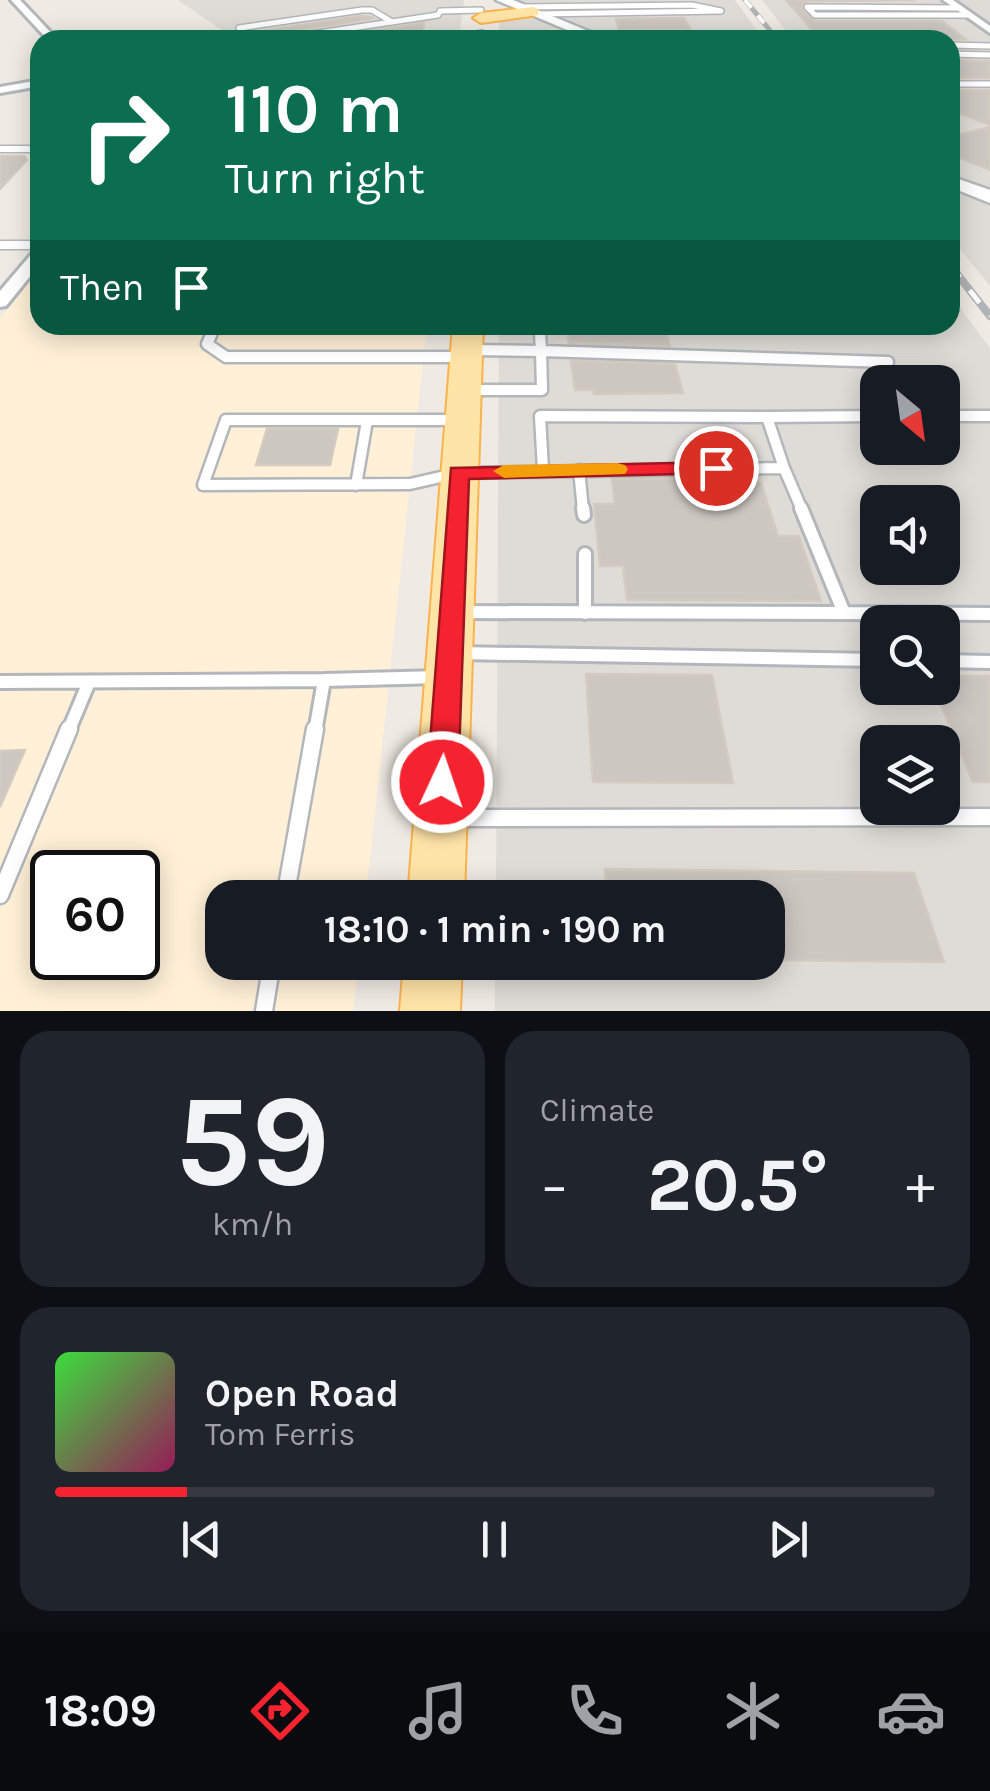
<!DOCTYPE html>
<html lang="en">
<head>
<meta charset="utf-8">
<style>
	:root { --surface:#171b24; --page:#20242c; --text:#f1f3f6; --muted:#9ea1a6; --line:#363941; --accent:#f52230 }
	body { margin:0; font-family:Karla,sans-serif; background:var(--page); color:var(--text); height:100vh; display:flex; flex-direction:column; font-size:38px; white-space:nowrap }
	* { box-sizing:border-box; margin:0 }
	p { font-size:32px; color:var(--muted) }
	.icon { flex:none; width:55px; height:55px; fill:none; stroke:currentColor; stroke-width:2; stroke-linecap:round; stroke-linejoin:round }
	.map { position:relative; height:1011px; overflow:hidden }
	.details { display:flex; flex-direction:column; gap:20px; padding:20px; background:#0d0f14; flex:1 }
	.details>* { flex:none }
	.banner { position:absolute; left:30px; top:30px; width:930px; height:305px; border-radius:30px; box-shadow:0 5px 25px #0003; background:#0b6e4f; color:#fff; overflow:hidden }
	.needle { width:65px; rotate:151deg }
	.buttons { position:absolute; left:860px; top:365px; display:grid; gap:20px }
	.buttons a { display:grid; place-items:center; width:100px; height:100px; border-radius:20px; background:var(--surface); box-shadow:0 5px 25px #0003; font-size:50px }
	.speed { position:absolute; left:30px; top:850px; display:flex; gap:20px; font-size:50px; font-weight:700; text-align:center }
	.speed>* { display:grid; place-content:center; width:130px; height:130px; border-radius:50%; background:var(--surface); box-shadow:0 5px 25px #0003; line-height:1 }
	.speed .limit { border:5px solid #111; border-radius:15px; background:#fff; color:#111 }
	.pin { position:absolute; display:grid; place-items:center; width:85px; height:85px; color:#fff; margin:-42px; border:5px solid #fff; border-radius:50%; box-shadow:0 2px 10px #0007 }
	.me { position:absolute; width:110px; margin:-55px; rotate:3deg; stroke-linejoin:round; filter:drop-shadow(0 0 8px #0008) }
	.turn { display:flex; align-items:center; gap:35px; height:210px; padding:0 30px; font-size:45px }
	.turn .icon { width:130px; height:130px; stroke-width:2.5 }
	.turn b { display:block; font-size:70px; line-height:85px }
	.then { display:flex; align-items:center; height:95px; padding:0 30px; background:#0003; gap:20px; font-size:38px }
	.big { font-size:75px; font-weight:700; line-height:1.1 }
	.details .card { flex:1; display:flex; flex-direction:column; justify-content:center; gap:15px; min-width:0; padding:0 35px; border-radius:30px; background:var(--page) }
	.details .dial { align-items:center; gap:0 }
	.dial b { font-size:130px; line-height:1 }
	.song { display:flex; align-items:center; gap:30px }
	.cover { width:120px; height:120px; border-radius:15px; background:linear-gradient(135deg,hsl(120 70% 55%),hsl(330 70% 35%)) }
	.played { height:10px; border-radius:5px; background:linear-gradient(90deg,var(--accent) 15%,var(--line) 15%) }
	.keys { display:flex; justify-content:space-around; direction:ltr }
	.heat { display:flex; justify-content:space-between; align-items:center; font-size:55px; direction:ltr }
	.details .tiles { flex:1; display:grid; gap:20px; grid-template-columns:1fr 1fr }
	.card:last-child { grid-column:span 2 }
	.trip { position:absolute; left:205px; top:880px; width:580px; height:100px; border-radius:30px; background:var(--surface); box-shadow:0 5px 25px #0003; font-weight:700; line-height:100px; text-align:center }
	.menu { display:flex; height:160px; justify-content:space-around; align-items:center; background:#090b0e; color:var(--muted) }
	.menu .icon { width:70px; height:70px }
	.menu .active { color:var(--accent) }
	.menu b { font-size:45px; color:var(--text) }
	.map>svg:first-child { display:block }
	.commercial { fill:#fff0d7; fill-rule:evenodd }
	.industrial { fill:#dfdcd7; fill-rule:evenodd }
	.building { fill:#cdc7c2; stroke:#d4cbc0; stroke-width:2.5 }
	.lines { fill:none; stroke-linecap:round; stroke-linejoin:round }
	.service-far5-casing { stroke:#b3b7bb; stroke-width:8 }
	.service-far4-casing { stroke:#b3b7bb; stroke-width:9 }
	.service-far3-casing { stroke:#b3b7bb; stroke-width:11 }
	.service-far2-casing { stroke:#b3b7bb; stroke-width:15 }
	.service-far1-casing { stroke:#b3b7bb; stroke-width:18 }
	.service-casing { stroke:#b3b7bb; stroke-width:21 }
	.minor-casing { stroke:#b3b7bb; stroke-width:6 }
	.tertiary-casing { stroke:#b3b7bb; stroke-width:5 }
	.primary-casing { stroke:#fbb34f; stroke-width:4 }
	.service-far5 { stroke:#fff; stroke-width:5 }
	.service-far4 { stroke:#fff; stroke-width:6 }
	.service-far3 { stroke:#fff; stroke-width:8 }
	.service-far2 { stroke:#fff; stroke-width:10 }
	.service-far1 { stroke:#fff; stroke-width:12 }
	.service { stroke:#fff; stroke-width:16 }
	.minor { fill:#fff; fill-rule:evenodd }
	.tertiary { fill:#fff; fill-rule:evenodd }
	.primary { fill:#ffe4a7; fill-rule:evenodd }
	.rail-far1-casing { stroke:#b2b3b4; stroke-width:5 }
	.rail-casing { stroke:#b2b3b4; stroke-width:8 }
	.rail-far1 { stroke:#fff; stroke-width:4; stroke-dasharray:10; stroke-linecap:butt }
	.rail { stroke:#fff; stroke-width:5; stroke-dasharray:16; stroke-linecap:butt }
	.route { fill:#f52230; stroke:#9f161f; stroke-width:2.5 }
	.slow { fill:#f59e0b }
</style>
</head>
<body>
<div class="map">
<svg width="990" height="1011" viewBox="0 0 990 1011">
	<rect width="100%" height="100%" fill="#efeae3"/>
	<path class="commercial" d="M40 268V325H427L366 897 222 898V962L359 963 353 1011H0V319ZM52 872H138V958H52Z"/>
	<path class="industrial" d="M178 0H464L459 40H236Z
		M516 0H735L764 40H499V19L531 15 576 33 590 30Z
		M762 0H990V286L950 237V40H793Z
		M950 294 990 348V1011H495V963L768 962V898L496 897 499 325H950ZM878 382H942V448H878ZM878 502H942V568H878ZM878 622H942V688H878ZM878 742H942V808H878Z"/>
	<path class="building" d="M786 0H915L807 1 801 8 815 21H942L965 39 821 40Z
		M362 16 374 18 271 34 266 40 255 32Z
		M684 18 691 30H619L616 19Z
		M424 23 422 39 414 40H314Z
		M950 60 990 61V78H950Z
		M950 90H990V125L950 110Z
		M990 127V170L950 154V137Z
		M0 156H24L27 160 0 189Z
		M566 325H664L670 346 569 343Z
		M571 361 675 364 683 393 594 394 593 390H575Z
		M267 429H338L330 465H256Z
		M734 478 735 483H761L778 536H799L821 601 627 600 623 566H600L594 504H615L612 479Z
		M586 674 712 675 733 783 593 782Z
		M942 676H990V782H973L934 688H942Z
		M25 750 0 807V751Z
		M605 869 914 873 944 962 768 960V898H607Z"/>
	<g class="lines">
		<defs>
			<path id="service-far5" d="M521 7 692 5 721 11 538 14
				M957 8 807 7 815 15H969
				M256 40 239 28 362 10H372L392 22
				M272 40 438 15 440 11 481 10
				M435 40 482 33
				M950 45 990 46
				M950 54 990 55
				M950 84H990"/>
			<path id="service-far4" d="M0 149H40"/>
			<path id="service-far3" d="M0 245H40
				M539 325 540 335
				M211 335 215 325"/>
			<path id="service-far2" d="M212 333 207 344 226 357H462
				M471 350 541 351 540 333
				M467 390H542L541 351 888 362
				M942 416H990
				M461 420H226L203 485 410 484 458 473 784 468 802 510
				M784 468 767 417 878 416
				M543 470 540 416 767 417
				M579 470 583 510
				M356 485 367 421"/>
			<path id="service-far1" d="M583 508 584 515
				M585 554V613
				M461 612 844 613 801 508
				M844 613 990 614
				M457 653 878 660
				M942 661 990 662
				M324 680 440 677
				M0 682 324 680 315 732
				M68 732 89 682"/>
			<path id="service" d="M455 818 990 817
				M0 895 69 729
				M285 898 315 729
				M264 1011 272 962"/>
			<path id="minor" d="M11 0H20L58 40H48Z
				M943 0H953L990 26V33Z
				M40 80V86L0 93V87Z
				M40 249V264L6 306 0 307V291L34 251Z"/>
			<path id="tertiary" d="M496 0H513L610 40H591Z
				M950 176 990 190V203L950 187Z"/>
			<path id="primary" d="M533 7 538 9V15L481 23 473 18 481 13Z
				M453 325H483L464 898H408Z
				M404 962H462L460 1011H400Z"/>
		</defs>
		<use href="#service-far5" class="service-far5-casing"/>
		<use href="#service-far4" class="service-far4-casing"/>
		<use href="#service-far3" class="service-far3-casing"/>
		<use href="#service-far2" class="service-far2-casing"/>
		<use href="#service-far1" class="service-far1-casing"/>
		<use href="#service" class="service-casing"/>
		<use href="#minor" class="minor-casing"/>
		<use href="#tertiary" class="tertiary-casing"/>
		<use href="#primary" class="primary-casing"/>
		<use href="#service-far5" class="service-far5"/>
		<use href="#service-far4" class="service-far4"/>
		<use href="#service-far3" class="service-far3"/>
		<use href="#service-far2" class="service-far2"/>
		<use href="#service-far1" class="service-far1"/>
		<use href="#service" class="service"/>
		<use href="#minor" class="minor"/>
		<use href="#tertiary" class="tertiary"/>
		<use href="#primary" class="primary"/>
		<defs>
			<path id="rail-far1" d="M745 0 778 40"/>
			<path id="rail" d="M950 265 990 316"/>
		</defs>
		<use href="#rail-far1" class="rail-far1-casing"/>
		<use href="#rail" class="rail-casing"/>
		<use href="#rail-far1" class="rail-far1"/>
		<use href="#rail" class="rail"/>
	</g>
	<path class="route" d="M716 462 727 468 724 473 469 479 458 782 453 791 442 795 432 791 427 782 451 468Z"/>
	<path class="slow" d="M617 463 625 465 628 469 625 474 504 478 493 471 504 465Z"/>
</svg>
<div class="buttons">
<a><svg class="needle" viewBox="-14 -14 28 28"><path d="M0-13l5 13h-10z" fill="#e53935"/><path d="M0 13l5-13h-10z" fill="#9ea1a6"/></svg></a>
<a><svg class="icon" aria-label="sound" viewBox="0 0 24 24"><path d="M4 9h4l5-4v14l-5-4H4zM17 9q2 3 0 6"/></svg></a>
<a><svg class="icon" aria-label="search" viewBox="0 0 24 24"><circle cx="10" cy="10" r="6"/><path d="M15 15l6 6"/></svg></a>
<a><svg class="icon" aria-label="layers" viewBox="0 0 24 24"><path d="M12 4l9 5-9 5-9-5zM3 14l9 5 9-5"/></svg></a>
</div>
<div class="speed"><div class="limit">60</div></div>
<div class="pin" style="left:716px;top:468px;background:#d93025"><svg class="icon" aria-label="arrive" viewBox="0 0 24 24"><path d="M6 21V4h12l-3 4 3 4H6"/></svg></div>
<svg class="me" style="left:442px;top:782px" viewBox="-20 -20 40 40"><circle r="17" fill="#f52230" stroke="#fff" stroke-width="3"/><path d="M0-11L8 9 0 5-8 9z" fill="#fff"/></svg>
<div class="trip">18:10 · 1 min · 190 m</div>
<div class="banner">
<div class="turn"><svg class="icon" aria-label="right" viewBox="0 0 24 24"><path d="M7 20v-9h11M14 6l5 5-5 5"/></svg><div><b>110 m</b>Turn right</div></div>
<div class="then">Then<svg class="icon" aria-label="arrive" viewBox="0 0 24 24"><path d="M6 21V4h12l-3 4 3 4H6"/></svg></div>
</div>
</div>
<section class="details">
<div class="tiles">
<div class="card dial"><b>59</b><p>km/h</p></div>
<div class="card"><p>Climate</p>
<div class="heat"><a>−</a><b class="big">20.5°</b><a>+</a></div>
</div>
<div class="card">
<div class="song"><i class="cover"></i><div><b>Open Road</b><p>Tom Ferris</p></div></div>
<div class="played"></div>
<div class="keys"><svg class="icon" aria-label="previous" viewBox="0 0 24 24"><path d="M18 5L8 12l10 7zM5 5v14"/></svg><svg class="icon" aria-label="pause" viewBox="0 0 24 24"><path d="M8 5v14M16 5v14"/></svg><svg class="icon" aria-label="next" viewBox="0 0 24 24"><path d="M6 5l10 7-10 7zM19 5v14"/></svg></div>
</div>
</div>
</section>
<nav class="menu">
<b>18:09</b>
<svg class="icon active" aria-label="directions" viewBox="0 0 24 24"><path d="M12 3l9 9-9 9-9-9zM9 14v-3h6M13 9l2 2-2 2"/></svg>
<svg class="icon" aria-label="music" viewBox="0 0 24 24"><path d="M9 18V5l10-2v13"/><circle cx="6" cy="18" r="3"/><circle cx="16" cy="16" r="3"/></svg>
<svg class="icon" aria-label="phone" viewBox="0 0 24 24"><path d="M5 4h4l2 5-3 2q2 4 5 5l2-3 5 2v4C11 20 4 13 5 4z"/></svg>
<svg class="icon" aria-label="climate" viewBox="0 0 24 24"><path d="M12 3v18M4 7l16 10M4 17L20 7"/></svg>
<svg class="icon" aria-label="car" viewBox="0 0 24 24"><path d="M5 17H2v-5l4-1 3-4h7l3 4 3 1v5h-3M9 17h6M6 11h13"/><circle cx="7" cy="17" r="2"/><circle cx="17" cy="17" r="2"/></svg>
</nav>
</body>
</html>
